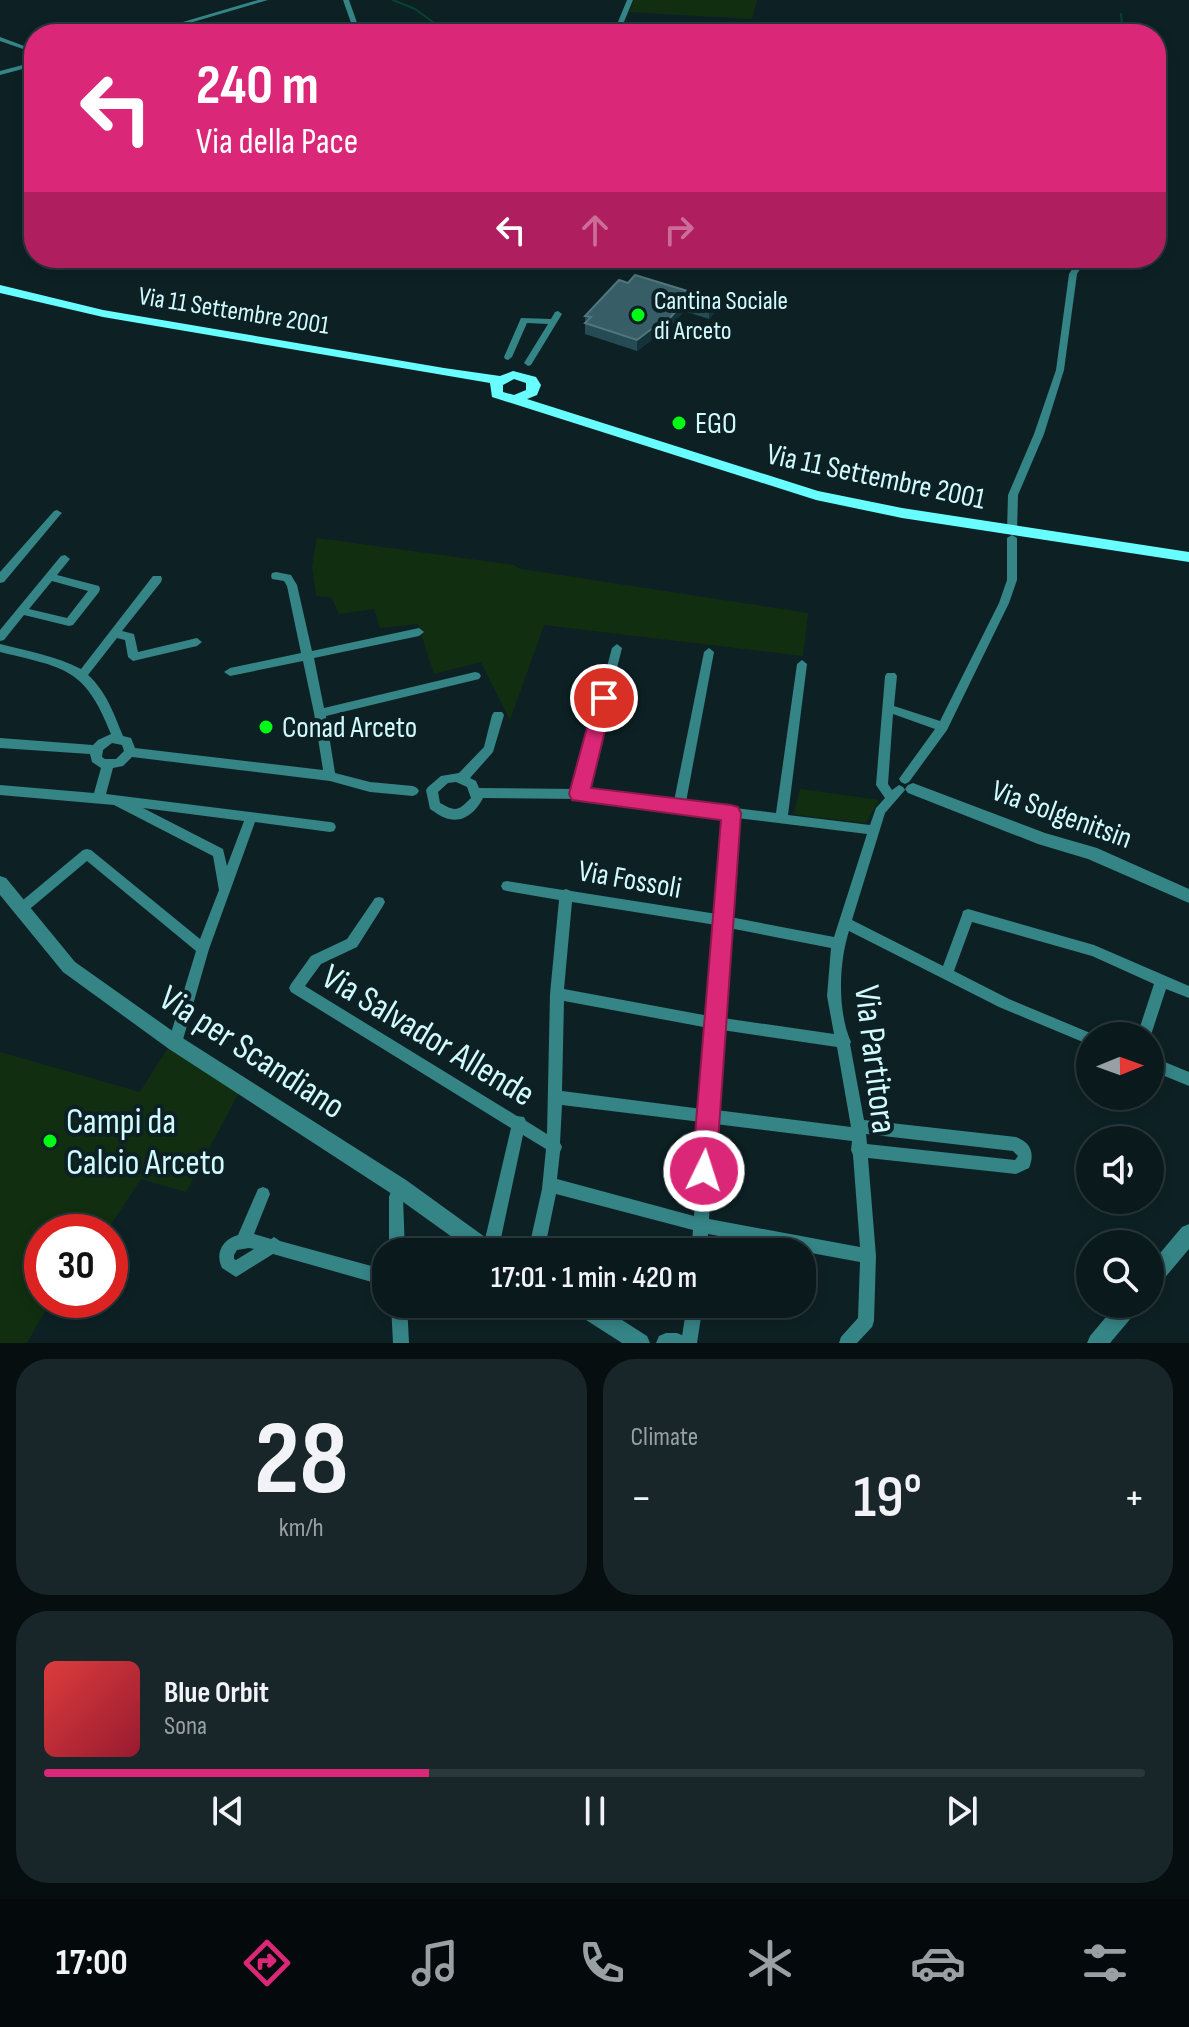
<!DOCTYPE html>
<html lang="en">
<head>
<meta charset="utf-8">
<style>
	:root { --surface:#0a191c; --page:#182629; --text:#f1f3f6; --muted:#99a0a3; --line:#2a383b; --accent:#db2777 }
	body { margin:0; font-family:"Sofia Sans Condensed",sans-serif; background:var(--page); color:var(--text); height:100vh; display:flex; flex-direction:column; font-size:30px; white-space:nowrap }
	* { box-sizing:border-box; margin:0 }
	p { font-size:26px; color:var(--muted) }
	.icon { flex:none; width:44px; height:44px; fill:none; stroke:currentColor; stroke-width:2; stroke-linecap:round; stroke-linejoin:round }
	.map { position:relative; height:1343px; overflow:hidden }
	.details { display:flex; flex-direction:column; gap:16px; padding:16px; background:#060e0f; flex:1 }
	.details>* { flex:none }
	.hud { position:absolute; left:24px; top:24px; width:1142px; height:244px; border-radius:32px; box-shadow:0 4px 12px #0003,0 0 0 2px var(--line); background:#db2777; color:#fff; overflow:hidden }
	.needle { width:52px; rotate:89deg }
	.tools { position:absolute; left:1076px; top:1022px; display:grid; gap:16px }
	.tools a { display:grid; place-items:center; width:88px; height:88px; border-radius:50%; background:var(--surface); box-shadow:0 4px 12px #0003,0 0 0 2px var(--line); font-size:40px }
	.speed { position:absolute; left:24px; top:1214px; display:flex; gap:16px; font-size:40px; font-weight:700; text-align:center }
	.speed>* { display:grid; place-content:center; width:104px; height:104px; border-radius:50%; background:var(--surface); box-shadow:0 4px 12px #0003,0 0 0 2px var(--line); line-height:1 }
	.speed .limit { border:12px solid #d22; background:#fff; color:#111 }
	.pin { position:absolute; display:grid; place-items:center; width:68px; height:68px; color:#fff; margin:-34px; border:4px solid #fff; border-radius:50%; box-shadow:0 2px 8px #0007 }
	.me { position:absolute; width:88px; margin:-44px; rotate:4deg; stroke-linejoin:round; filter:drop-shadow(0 0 6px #0008) }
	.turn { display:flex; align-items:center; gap:28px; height:168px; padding:0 40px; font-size:36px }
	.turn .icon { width:104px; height:104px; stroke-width:2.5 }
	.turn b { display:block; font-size:56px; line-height:68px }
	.lanes { display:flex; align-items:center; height:76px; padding:0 40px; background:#0003; justify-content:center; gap:40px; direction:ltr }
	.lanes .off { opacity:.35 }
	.big { font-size:60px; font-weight:600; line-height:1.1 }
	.details .card { flex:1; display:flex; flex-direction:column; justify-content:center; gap:12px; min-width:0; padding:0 28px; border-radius:32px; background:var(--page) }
	.details .dial { align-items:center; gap:0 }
	.dial b { font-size:104px; line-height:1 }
	.song { display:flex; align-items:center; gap:24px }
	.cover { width:96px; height:96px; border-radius:12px; background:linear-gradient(135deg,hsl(0 70% 55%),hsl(350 70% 35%)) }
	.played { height:8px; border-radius:4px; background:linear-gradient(90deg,var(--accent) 35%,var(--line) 35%) }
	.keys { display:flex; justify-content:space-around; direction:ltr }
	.heat { display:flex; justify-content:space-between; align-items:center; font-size:44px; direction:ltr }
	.details .tiles { flex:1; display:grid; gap:16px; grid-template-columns:1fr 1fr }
	.card:last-child { grid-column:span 2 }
	.trip { position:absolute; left:372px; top:1238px; width:444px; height:80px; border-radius:32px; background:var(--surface); box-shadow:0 4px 12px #0003,0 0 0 2px var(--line); font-weight:600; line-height:80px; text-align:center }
	.menu { display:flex; height:128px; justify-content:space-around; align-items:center; background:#040a0b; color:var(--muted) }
	.menu .icon { width:56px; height:56px }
	.menu .selected { color:var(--accent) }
	.menu b { font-size:36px; color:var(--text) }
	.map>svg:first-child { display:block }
	.green { fill:#112f10 }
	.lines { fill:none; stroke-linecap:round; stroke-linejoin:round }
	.stream { stroke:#07442d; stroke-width:2 }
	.minor { fill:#358486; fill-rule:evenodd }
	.tertiary { fill:#358486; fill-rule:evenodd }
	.secondary { fill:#68fdff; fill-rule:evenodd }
	.wall { fill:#254b54 }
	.shaded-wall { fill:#143239 }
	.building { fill:#375e66; stroke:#50767e; stroke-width:2 }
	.route { fill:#db2777; stroke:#8e194d; stroke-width:2 }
	.poi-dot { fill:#00fc15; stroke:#0d2125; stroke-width:3 }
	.labels { text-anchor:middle; stroke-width:8; stroke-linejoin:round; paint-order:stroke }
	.far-poi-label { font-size:26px; fill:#d1faff; stroke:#0d2125; text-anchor:start }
	.far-street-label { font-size:26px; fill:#d1faff; stroke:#0d2125 }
	.poi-label { font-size:30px; fill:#d1faff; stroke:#0d2125; text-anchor:start }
	.street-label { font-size:30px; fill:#d1faff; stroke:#0d2125 }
	.near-street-label { font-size:36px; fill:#d1faff; stroke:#0d2125 }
	.near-poi-label { font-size:36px; fill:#d1faff; stroke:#0d2125; text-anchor:start }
</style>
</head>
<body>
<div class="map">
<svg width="1189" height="1343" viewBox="0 0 1189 1343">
	<rect width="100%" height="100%" fill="#0d2125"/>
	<path class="green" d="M634 0H757L752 19 630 12Z
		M317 538 514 565 521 569 808 613 803 656 544 625 510 720 481 662 434 674 418 624 380 628 374 609 339 614 331 597 316 596 312 566Z
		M800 789 879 800 866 823 797 815 794 813Z
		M176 1035 246 1079 186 1192 141 1179 106 1232H42V1300H51L27 1343H0V1052L140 1092Z"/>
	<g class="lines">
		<path class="stream" d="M393 0 415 9 449 34
			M1121 14 1123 34"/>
		<path class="minor" d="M258 0H268L152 34H142Z
			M343 0H349L361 34H355Z
			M627 0H633L619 34H613Z
			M0 37 27 47 34 52V57L23 49 0 41Z
			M34 62V66L0 75V71Z
			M1079 258H1087L1077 274 1064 370 1044 434 1018 495 1017 531 1012 534 1007 531 1008 495 1034 434 1056 370 1069 274Z
			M558 311 562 314 531 365 528 366 524 363 548 324 527 323 512 357 508 360 505 359 504 357 521 318 551 319 555 312Z
			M57 510 62 513 60 515 4 582 0 583V572L54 511Z
			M1012 535 1017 538V580L1009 603 947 730 909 782 905 784 901 782 899 779 901 776 935 729 893 714 888 784 892 790 899 785 903 787 905 790 885 813 852 920 943 966 962 915 963 911 968 909 1094 945 1189 986V998L1166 989 1150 1038V1036H1137L1154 984 1092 956 972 922 954 971 1009 999 1095 1035V1036H1090V1045L999 1007 849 931C839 962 837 1011 851 1042L850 1044 864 1120 1016 1137C1031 1143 1035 1153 1029 1168L1016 1174 868 1158 876 1256 874 1321 872 1327 857 1343H839L841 1337 858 1318 860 1262 708 1234 707 1252H691L693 1230 556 1194 544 1252H528L542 1189 546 1149 523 1135 498 1252H482L511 1128 291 992 289 988 291 984 311 956 347 939 375 898 379 897 383 898 385 902 383 906 357 947 321 964 305 986 517 1116 524 1117 526 1121 547 1134 550 994 559 900 507 891 503 890 501 886 503 882 507 881 563 890 566 889 571 891 717 914 725 817 579 799 483 798C477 810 465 823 449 819 443 818 436 813 430 809L426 790 428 787 441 776 459 773 484 747 492 715 494 712H502L504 715 493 752 470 778 476 781 479 788 574 789 612 648 617 644 622 648 586 790 674 801 704 652 709 648 714 652 686 802 776 813 797 664 802 660 807 664 788 815 870 825 876 808 885 798 876 785 885 676 887 673H895L897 676 894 706 940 721 999 603 1007 580V538ZM456 782 467 787 471 798C458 811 456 812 440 803L438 792 448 783ZM737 818 867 834 834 937 730 917ZM572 902 716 925 709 1016 564 989ZM729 928 831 948 827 996 834 1034 723 1018ZM564 1001 709 1028 702 1109 562 1091ZM722 1030 837 1047 851 1127 716 1110ZM562 1105 701 1122 694 1216 557 1179 560 1152 562 1147 560 1143ZM715 1124 852 1141 851 1150 853 1155 860 1247 709 1219ZM866 1134 1013 1151 1018 1156 1015 1160 867 1144Z
			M65 555 70 559 57 575 99 586 100 589 99 592 73 625 69 626 24 615 4 640 0 641V630L61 556ZM52 581 88 591 67 618 29 609Z
			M276 572 291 575 297 585 312 651 419 628 424 632 419 636 314 658 324 708 475 672 479 673 481 676 479 679 475 680 326 716 335 773 370 782 413 786 417 788 419 791 417 794 413 796 370 792 330 781 132 757 123 766 113 768 106 794 330 822 334 823 336 827 334 831 330 832 255 822 209 949 182 1043 180 1048 175 1049 170 1048 168 1043 196 951 87 861 25 913 21 915 17 913 15 909 17 905 83 850 87 849 91 850 200 939 219 890 213 856 114 805 0 795V785L94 793 101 768 92 762 90 754 0 748V738L93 745 98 740 111 734C85 667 64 668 0 652V644C27 651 56 656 81 669L153 576H161L162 579 161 582 122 631 134 634 138 652 197 638 202 642 197 646 133 661 128 657 125 640 117 638 88 675C106 691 114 714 123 736L131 738 135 748 323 770 314 713 303 661 230 676 224 672 230 668 301 653 287 586 284 581 272 579 271 576 272 573ZM112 743 122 745 124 751 116 759H105L102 757 103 750ZM143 808 244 821 227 866 223 849Z
			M1150 1056 1189 1072V1086L1150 1070Z
			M399 1180 404 1182 406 1187 403 1197 405 1252H389V1197L394 1182Z
			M263 1187 268 1189 270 1194 254 1234 271 1239 274 1237 280 1241 386 1270V1286L273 1254 236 1277 222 1268C215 1253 222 1240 238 1235L258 1189ZM249 1248 254 1249 236 1260 234 1259V1255L237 1250Z
			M391 1304H407L409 1343H393Z
			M687 1304H703L697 1343H681Z"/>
		<path class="tertiary" d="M913 783 1045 833 1097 848 1189 889V903L1088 859 1038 844 908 793 905 789 908 785Z
			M0 876 6 878 75 962 181 1037 406 1180 496 1245 499 1252H473L392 1194 169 1049 63 972 0 895Z
			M1189 1224V1249L1157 1287 1150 1290V1265L1182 1227Z
			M569 1304H597L647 1336 650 1343H622L572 1311Z
			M1117 1304H1140L1137 1311 1110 1343H1087L1090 1336Z
			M666 1333H677L684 1336 687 1343H656L659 1336Z"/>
		<path class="secondary" d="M0 285 103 310 444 368 500 376 513 371 536 377 541 385 537 395 527 399 818 491 902 508 1189 552V562L902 518 816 500 492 397 490 383 103 317 0 293ZM514 379 526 383V390L514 395 503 392V385Z"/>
	</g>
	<path class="wall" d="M619 280 716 311 709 319 684 311 660 339 654 338 637 351 585 334V316Z"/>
	<path class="shaded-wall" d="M717 300 716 311 709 319V309Z
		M685 301 684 311 660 339V329Z
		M654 327V338L637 351V340Z"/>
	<path class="building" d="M635 275 717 300 709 309 685 301 660 329 654 327 637 340 585 323 591 317 585 316 619 280 628 283Z"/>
	<path class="route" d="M604 691 613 698 591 788 731 805 738 807 741 813 716 1171 713 1179 704 1183 696 1179 692 1171 721 820 572 800 569 794 595 698Z"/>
	<g class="poi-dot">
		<circle cx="638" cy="315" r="8"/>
		<circle cx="679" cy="423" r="8"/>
		<circle cx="266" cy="727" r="8"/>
		<circle cx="50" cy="1141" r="8"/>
	</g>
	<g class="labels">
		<g class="far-poi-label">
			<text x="654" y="309">Cantina Sociale<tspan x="654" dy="30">di Arceto</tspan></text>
		</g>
		<g class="far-street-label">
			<text transform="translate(234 310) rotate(9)" y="9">Via 11 Settembre 2001</text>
		</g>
		<g class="poi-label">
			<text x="695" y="433">EGO</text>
			<text x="282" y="737">Conad Arceto</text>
		</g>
		<g class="street-label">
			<text transform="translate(876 476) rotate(12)" y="10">Via 11 Settembre 2001</text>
			<text transform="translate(1062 814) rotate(20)" y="10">Via Solgenitsin</text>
			<text transform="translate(630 879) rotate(10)" y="10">Via Fossoli</text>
		</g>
		<g class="near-street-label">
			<text transform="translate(429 1034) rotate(31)" y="13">Via Salvador Allende</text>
			<text transform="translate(253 1051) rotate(33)" y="13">Via per Scandiano</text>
			<text transform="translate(877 1059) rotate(83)" y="13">Via Partitora</text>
		</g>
		<g class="near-poi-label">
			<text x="66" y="1133">Campi da<tspan x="66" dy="41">Calcio Arceto</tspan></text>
		</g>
	</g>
</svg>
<div class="tools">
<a><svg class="needle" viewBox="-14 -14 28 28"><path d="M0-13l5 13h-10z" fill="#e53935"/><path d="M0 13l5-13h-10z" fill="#99a0a3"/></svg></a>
<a><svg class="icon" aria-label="sound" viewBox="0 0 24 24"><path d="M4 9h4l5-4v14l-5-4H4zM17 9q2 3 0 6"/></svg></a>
<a><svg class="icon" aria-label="search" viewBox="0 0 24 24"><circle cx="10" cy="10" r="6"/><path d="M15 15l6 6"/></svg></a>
</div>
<div class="speed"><div class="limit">30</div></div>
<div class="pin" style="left:604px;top:698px;background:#d93025"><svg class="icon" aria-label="arrive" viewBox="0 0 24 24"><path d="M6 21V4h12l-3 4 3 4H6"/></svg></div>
<svg class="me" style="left:704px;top:1171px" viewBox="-20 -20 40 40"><circle r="17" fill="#db2777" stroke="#fff" stroke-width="3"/><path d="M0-11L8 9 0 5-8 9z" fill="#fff"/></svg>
<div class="trip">17:01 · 1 min · 420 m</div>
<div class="hud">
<div class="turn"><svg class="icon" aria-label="left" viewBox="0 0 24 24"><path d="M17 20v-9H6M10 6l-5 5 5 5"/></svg><div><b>240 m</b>Via della Pace</div></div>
<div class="lanes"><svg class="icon" aria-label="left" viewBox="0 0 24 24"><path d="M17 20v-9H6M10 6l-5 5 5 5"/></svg><svg class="icon off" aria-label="ahead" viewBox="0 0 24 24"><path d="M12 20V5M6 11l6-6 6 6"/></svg><svg class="icon off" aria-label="right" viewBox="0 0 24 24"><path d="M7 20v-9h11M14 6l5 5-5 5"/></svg></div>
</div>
</div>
<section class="details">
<div class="tiles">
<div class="card dial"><b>28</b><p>km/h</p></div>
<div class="card"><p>Climate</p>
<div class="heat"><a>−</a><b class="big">19°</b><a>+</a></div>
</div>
<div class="card">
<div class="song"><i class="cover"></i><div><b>Blue Orbit</b><p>Sona</p></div></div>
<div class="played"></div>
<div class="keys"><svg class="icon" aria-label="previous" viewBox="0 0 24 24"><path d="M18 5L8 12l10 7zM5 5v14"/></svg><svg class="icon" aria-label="pause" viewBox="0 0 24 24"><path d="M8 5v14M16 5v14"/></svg><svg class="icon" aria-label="next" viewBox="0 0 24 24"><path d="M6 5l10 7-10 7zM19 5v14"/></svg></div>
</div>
</div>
</section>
<nav class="menu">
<b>17:00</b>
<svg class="icon selected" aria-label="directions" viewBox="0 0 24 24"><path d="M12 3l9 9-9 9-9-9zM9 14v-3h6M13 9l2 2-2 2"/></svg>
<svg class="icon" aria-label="music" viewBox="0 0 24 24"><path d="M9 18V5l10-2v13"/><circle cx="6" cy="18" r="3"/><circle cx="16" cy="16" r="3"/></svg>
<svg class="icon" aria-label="phone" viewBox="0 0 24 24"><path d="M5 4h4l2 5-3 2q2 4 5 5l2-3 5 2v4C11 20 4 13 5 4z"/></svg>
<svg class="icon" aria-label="climate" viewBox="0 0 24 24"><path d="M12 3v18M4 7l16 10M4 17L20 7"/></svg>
<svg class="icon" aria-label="car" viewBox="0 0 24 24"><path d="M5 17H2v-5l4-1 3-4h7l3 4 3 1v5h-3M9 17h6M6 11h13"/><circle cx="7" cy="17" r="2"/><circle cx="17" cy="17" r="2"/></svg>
<svg class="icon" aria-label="filters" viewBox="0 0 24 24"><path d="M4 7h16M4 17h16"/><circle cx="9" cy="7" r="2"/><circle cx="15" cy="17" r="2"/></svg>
</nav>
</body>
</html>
